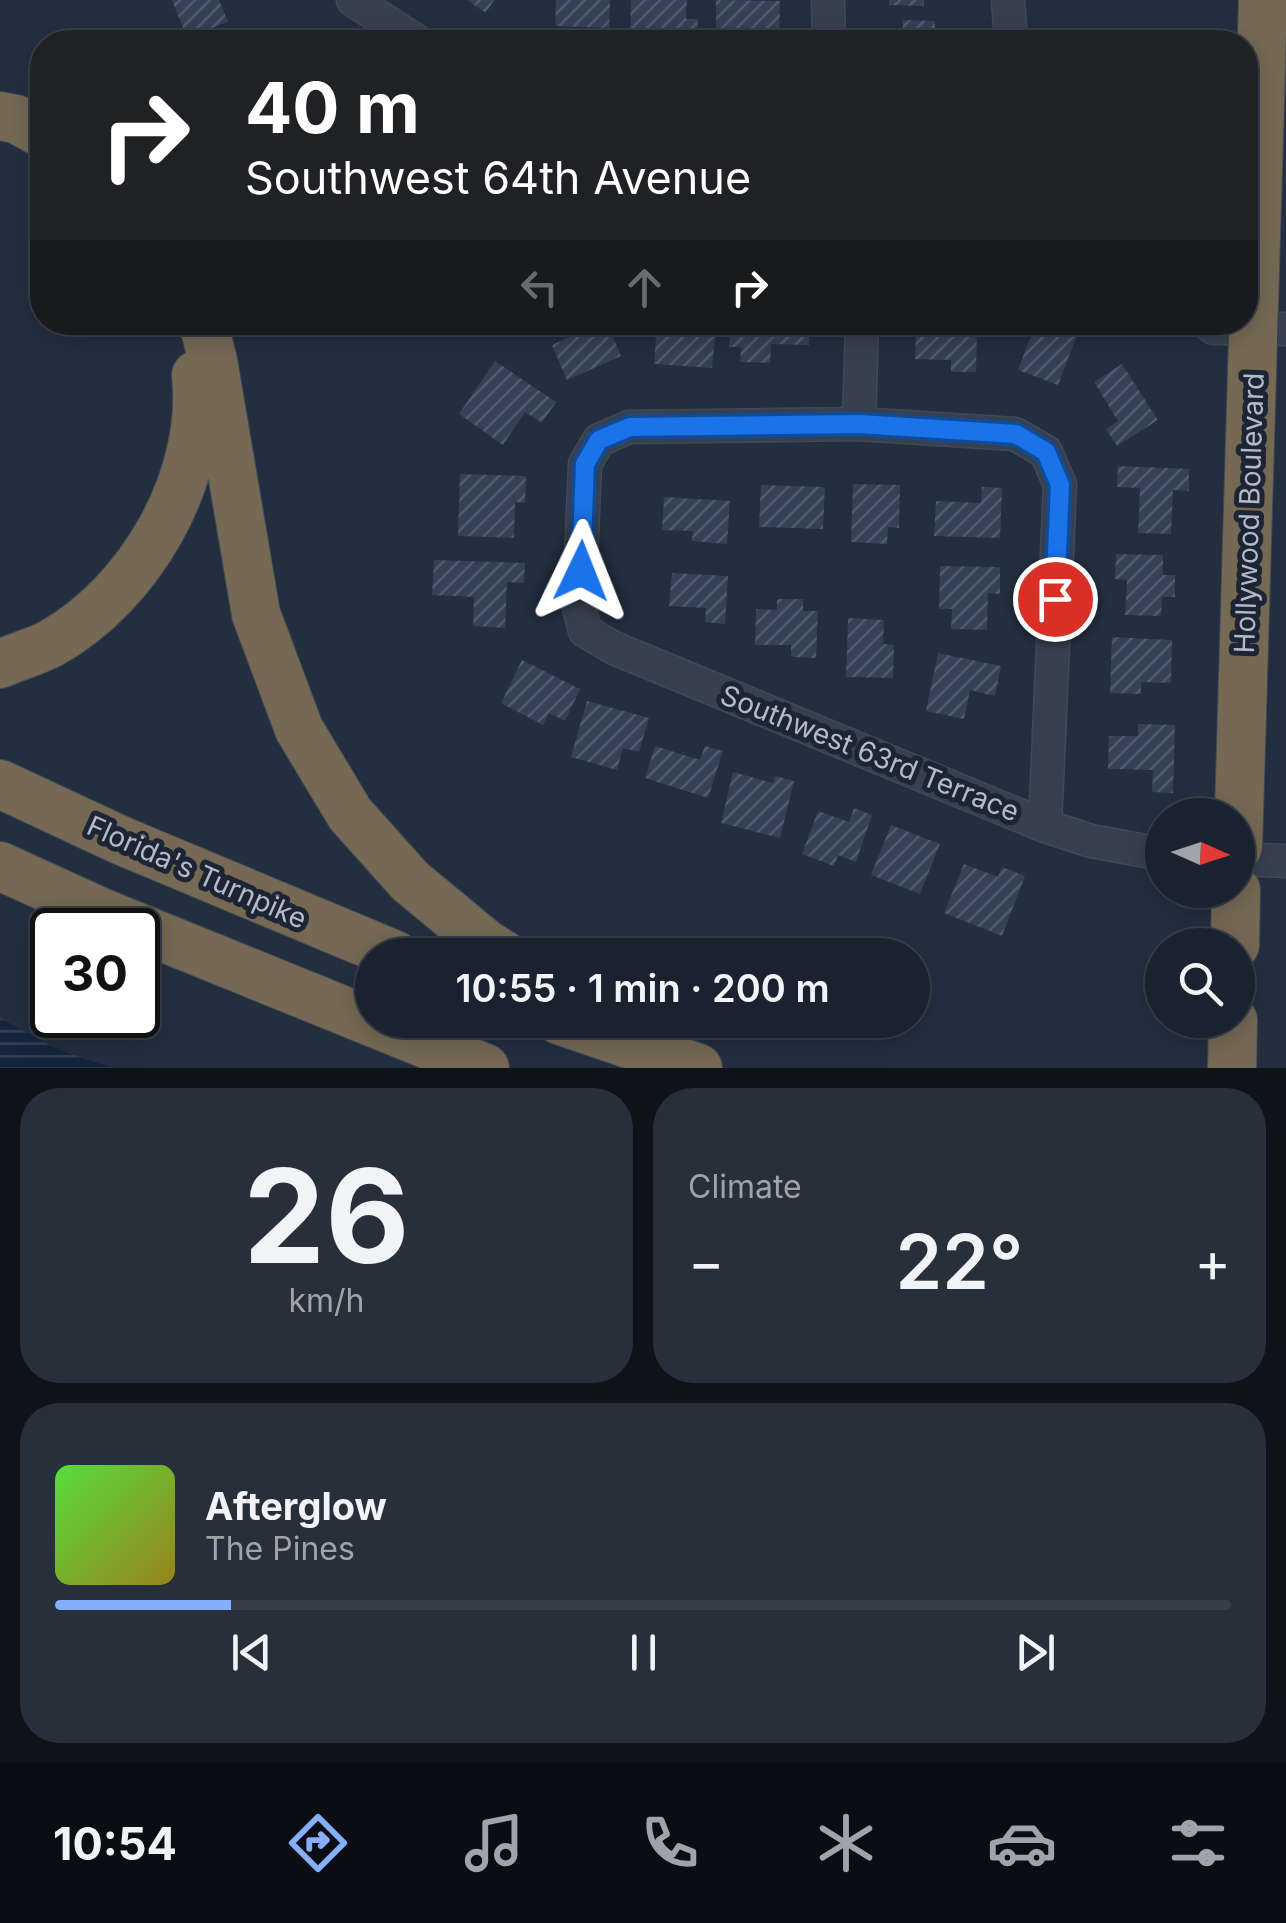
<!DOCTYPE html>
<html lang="en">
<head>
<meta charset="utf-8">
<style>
	:root { --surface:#1a222f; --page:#272f3b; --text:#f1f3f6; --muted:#9fa4aa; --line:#383f4b; --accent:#85affc }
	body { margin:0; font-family:Inter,sans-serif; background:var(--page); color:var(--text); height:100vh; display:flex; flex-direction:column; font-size:38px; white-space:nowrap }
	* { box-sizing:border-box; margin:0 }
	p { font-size:32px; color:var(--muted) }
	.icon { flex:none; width:55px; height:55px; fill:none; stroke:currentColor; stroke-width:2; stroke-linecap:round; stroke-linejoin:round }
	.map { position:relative; height:1068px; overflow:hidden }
	.panel { display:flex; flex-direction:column; gap:20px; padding:20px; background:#0e131a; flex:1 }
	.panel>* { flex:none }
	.hud { position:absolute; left:30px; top:30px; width:1228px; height:305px; border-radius:40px; box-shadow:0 5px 25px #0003,0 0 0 2px var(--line); background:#202124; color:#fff; overflow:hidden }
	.needle { width:65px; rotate:93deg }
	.tools { position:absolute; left:1145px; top:798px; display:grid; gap:20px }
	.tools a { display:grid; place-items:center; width:110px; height:110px; border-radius:50%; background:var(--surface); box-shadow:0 5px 25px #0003,0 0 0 2px var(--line); font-size:50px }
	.speed { position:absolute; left:30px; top:908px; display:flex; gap:20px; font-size:50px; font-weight:700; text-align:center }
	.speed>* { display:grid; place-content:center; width:130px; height:130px; border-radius:50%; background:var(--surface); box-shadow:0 5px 25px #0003,0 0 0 2px var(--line); line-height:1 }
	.speed .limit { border:5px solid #111; border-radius:15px; background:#fff; color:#111 }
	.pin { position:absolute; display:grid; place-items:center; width:85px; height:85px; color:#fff; margin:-42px; border:5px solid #fff; border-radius:50%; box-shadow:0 2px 10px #0007 }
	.me { position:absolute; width:110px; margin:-55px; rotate:2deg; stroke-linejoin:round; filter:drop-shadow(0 0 8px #0008) }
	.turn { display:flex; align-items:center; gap:35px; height:210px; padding:0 50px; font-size:45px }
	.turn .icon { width:130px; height:130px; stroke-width:2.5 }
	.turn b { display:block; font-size:70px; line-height:85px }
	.lanes { display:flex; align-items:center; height:95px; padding:0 50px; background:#0003; justify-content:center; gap:50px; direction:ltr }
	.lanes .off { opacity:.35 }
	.big { font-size:75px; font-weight:600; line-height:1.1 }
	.panel .card { flex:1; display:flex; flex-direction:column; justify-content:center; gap:15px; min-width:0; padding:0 35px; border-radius:40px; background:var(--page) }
	.panel .dial { align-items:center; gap:0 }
	.dial b { font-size:130px; line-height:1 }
	.song { display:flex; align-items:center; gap:30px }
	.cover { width:120px; height:120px; border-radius:15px; background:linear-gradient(135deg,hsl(110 70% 55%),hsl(50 70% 35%)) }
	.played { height:10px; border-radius:5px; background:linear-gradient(90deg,var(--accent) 15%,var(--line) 15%) }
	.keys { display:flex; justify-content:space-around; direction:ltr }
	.heat { display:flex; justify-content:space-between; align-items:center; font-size:55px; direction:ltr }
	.panel .tiles { flex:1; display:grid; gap:20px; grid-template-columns:1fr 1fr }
	.card:last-child { grid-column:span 2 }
	.trip { position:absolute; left:355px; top:938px; width:575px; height:100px; border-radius:50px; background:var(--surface); box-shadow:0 5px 25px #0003,0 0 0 2px var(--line); font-weight:600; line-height:100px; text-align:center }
	.dock { display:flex; height:160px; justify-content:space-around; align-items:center; background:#0a0e13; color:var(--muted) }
	.dock .icon { width:70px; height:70px }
	.dock .current { color:var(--accent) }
	.dock b { font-size:45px; color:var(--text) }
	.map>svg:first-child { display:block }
	.water { fill:url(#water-rules) }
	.building { fill:url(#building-hatch) }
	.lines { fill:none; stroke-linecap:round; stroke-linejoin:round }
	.minor-casing { stroke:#404957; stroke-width:35 }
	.highway-casing { stroke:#424b59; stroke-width:50 }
	.minor { stroke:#37404f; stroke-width:32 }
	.highway { stroke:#756954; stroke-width:48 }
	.route-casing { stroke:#114b97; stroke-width:25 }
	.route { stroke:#1a73e8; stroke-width:18 }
	.labels { text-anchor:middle; stroke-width:10; stroke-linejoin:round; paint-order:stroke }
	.street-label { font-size:28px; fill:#b3bbca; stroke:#1c2533 }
</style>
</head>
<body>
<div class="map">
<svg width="1286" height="1068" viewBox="0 0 1286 1068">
	<defs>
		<pattern id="water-rules" width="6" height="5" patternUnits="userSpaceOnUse" patternTransform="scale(2.5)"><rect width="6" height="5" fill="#15243d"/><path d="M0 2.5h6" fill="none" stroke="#354258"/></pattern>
		<pattern id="building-hatch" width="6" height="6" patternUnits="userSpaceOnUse" patternTransform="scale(2.5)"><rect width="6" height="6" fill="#354255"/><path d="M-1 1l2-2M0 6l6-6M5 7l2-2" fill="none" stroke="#505b6c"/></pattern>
	</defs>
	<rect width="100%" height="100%" fill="#232e3f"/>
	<path class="water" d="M0 1018 59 1050 113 1068H0Z"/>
	<path class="building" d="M172 0H219L228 22 187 38Z
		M467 0H494L486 13Z
		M556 0H610L609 28 555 26Z
		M631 0H687L686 19H698L697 42H630Z
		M716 0 780 1 779 42H760V37H742V42H716Z
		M889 0H924V6L889 5Z
		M903 20 935 21V36L962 37V42H902Z
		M278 28 305 42H271Z
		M603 322H607L621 356 567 380 552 345Z
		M657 322H703L702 336 715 337 712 368 654 364Z
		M774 322H810L809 345 771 344 770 363 740 362 741 347H729L730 328 774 329Z
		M962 322 977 325 976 372H951V360L915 359 916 323Z
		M1036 322H1058L1079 330 1058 385 1018 370Z
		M495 361 556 402 542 423 525 412 503 445 459 414Z
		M1122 364 1158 420 1117 446 1106 429 1118 421 1094 382Z
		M1118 466 1189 469V491L1173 490 1171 534 1138 533 1140 488 1117 487Z
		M460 474 526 476 525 503 515 502 514 538 458 536Z
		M853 484 900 485 899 528 888 527 887 544 851 542Z
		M761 485 825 487 823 529 759 527Z
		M982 487 1002 488 1000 538 934 536 936 501 981 503Z
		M664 497 730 501 727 544 692 541 693 531 662 530Z
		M1116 554 1163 555V575H1175V597H1162L1161 616 1125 615 1127 580 1115 579Z
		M434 560 525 563 524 583 507 582 505 628 473 626 474 597 432 595Z
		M940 566 1000 567V594L988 593 987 630 951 629 952 609H939Z
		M672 573 728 576 725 624 705 622 706 608 669 606Z
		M777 599H803V611H818L816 658 791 657V645H755L756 609 777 610Z
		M848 618 884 620 883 644 894 645 893 678 846 677Z
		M1112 637 1172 640 1171 683 1141 682V694L1110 693Z
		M938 653 1001 666 995 696 970 690 964 719 926 711Z
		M522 660 580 689 565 721 549 713 543 725 501 703Z
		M587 701 649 718 639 752 623 748 617 770 571 757Z
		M1138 724 1175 725 1173 793 1152 792 1153 770 1108 769 1109 736H1138Z
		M655 746 700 760 705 746 723 751 708 798 645 778Z
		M733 772 773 783 775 776 794 781 780 838 721 823Z
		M854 808 872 815 856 862 838 855 834 866 802 854 818 811 849 822Z
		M891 825 940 844 920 894 871 875Z
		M964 864 998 877 1002 867 1025 876 1002 936 944 913Z"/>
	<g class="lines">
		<defs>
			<path id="minor" d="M353 0 418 42
				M828 0 829 42
				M1008 0 1011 42
				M1207 322 1213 328 1286 329
				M859 424 862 322
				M1045 826 1060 485 1046 452 1015 434 859 424 629 427 599 440 585 464 579 607 585 631 614 648 1045 826 1091 841 1162 854
				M1238 859 1286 861"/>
			<path id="highway" d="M0 116 16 119 42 133
				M203 322 213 361 256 614 299 729 350 814 410 881 486 944 504 955
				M0 664C16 657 34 652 50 644 140 594 207 478 196 375
				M0 784 120 840 395 955
				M1238 847 1263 0
				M0 866 103 913 485 1068
				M1235 945 1236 890
				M559 1020 698 1068
				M1232 1068 1233 1020"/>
		</defs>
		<use href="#minor" class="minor-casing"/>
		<use href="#highway" class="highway-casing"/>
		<use href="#minor" class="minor"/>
		<use href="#highway" class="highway"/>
	</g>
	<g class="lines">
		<defs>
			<path id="route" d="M581 571 585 464 599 440 630 427 859 424 1016 434 1046 452 1060 485 1055 599"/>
		</defs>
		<use href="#route" class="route-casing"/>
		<use href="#route" class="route"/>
	</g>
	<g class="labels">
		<g class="street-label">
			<text transform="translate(1249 513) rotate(-88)" y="10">Hollywood Boulevard</text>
			<text transform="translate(870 753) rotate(22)" y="10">Southwest 63rd Terrace</text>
			<text transform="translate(197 872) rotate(24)" y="10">Florida's Turnpike</text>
		</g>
	</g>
</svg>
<div class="tools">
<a><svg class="needle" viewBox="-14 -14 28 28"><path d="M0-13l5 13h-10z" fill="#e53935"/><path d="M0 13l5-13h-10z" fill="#9fa4aa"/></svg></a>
<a><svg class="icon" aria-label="search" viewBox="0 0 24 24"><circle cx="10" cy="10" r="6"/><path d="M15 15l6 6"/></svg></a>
</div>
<div class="speed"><div class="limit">30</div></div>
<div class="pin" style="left:1055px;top:599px;background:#d93025"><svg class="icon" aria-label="arrive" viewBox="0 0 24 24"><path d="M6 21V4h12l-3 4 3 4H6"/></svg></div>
<svg class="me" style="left:581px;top:571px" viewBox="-20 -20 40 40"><path d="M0-17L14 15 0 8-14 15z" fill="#1a73e8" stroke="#fff" stroke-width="4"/></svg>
<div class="trip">10:55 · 1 min · 200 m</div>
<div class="hud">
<div class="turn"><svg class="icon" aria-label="right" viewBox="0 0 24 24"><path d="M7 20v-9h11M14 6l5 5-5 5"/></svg><div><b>40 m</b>Southwest 64th Avenue</div></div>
<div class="lanes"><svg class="icon off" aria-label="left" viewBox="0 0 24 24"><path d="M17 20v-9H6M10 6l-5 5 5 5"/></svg><svg class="icon off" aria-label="ahead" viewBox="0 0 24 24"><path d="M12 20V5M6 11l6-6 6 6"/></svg><svg class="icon" aria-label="right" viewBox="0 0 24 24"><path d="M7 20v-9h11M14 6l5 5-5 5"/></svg></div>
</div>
</div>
<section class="panel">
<div class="tiles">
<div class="card dial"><b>26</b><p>km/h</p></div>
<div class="card"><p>Climate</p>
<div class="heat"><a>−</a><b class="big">22°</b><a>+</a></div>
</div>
<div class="card">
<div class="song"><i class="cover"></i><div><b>Afterglow</b><p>The Pines</p></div></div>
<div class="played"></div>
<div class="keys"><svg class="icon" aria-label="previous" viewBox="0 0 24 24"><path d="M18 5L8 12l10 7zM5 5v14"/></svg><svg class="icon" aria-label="pause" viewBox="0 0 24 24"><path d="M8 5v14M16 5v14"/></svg><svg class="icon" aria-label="next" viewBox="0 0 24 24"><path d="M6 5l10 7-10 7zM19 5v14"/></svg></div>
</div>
</div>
</section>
<nav class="dock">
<b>10:54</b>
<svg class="icon current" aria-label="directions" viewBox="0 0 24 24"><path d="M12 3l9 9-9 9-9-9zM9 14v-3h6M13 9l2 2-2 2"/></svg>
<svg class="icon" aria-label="music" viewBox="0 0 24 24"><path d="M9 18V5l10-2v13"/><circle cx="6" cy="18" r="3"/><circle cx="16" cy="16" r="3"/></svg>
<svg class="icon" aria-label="phone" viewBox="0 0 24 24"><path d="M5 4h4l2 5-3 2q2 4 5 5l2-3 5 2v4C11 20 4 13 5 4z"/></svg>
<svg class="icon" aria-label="climate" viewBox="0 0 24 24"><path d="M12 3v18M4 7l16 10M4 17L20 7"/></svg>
<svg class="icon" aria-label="car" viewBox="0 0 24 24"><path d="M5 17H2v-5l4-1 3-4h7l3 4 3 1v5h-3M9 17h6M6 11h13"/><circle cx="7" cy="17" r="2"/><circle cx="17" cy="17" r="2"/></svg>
<svg class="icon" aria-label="filters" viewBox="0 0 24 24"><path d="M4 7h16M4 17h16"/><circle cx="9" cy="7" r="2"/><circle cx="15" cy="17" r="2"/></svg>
</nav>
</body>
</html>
